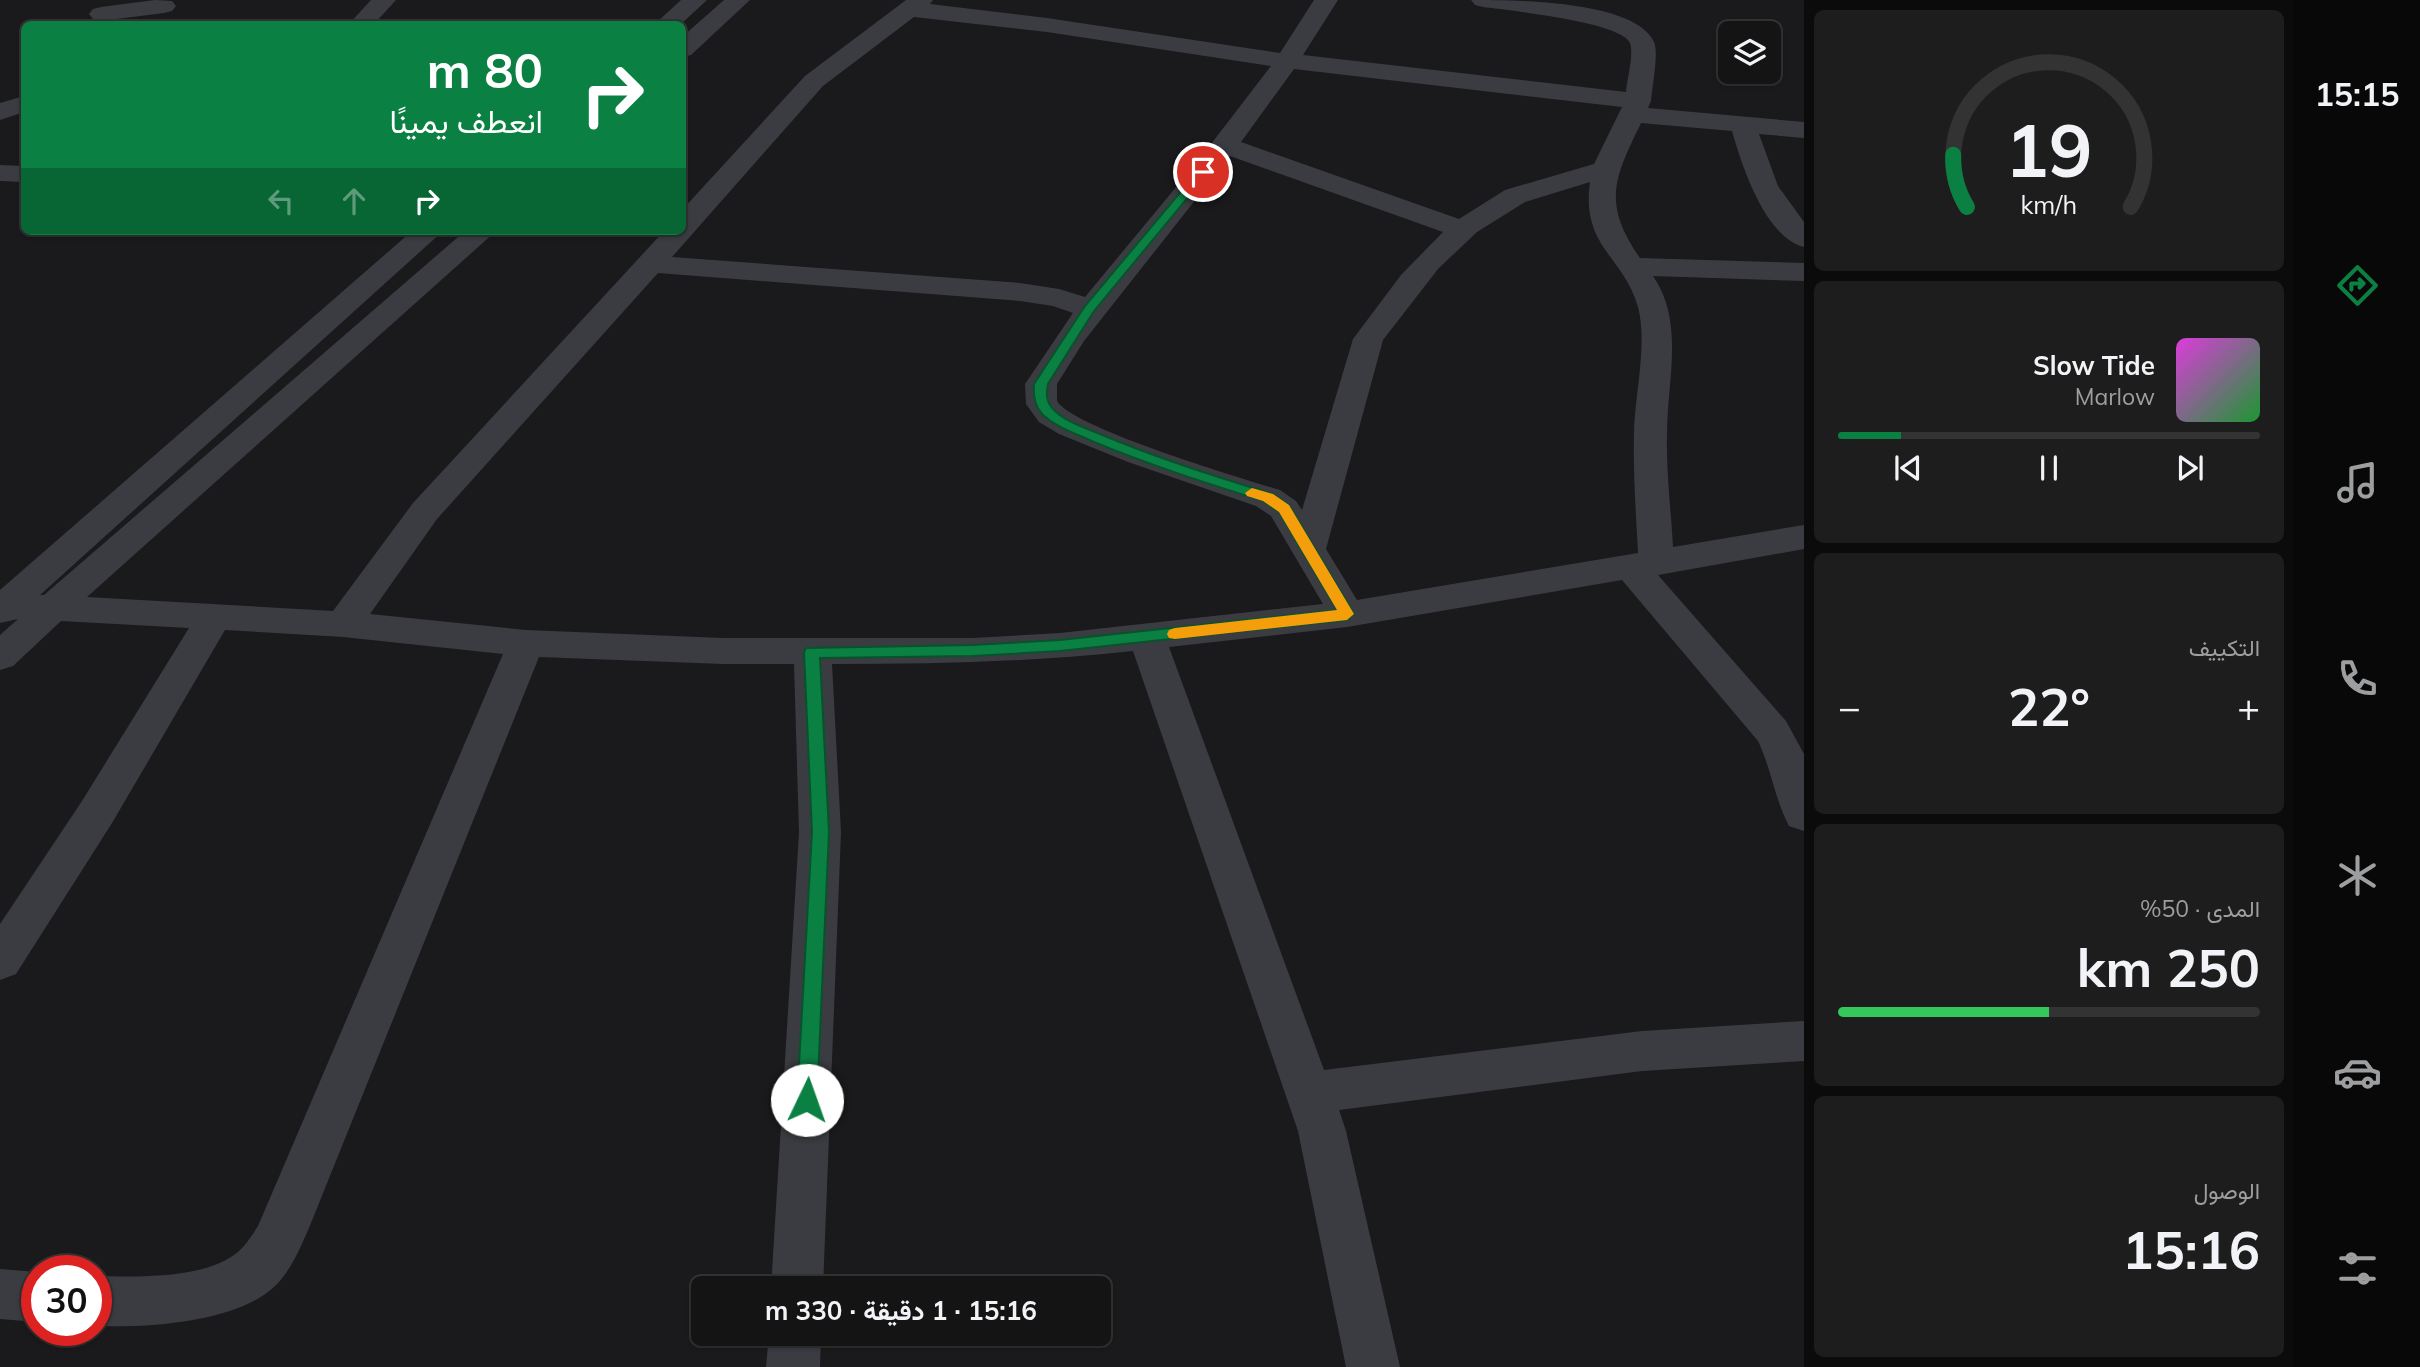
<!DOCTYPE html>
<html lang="ar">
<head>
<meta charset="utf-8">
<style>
	:root { --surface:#141415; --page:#1d1d1e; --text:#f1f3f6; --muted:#9d9ea0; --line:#333334; --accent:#0b8043 }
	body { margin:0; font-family:Mulish,Vazirmatn,sans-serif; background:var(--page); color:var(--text); direction:rtl; height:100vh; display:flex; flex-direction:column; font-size:26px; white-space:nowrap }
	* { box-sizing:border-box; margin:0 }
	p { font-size:23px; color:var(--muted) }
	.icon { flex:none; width:38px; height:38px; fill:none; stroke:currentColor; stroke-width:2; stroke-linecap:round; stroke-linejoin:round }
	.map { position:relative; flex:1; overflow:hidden; direction:ltr }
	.details { display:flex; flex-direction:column; gap:10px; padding:10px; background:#0b0b0c; width:490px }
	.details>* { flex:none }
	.guide { position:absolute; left:21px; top:21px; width:665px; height:214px; border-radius:10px; box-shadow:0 2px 5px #0004,0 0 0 2px var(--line); direction:rtl; background:#0b8043; color:#fff; overflow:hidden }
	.buttons { position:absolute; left:1718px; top:21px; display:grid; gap:14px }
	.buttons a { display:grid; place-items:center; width:63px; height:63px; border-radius:10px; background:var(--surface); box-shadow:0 2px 5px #0004,0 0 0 2px var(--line); font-size:35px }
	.speed { position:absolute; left:21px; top:1255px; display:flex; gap:14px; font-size:35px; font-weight:700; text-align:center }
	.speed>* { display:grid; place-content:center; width:91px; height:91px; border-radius:50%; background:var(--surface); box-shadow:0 2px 5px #0004,0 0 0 2px var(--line); line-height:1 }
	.speed .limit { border:10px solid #d22; background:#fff; color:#111 }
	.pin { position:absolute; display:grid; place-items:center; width:60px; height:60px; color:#fff; margin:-30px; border:4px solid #fff; border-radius:50%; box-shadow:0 2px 7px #0007 }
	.me { position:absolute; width:77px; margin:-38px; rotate:3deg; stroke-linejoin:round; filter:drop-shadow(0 0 5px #0008) }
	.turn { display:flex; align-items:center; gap:24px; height:147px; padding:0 28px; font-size:32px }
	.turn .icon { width:91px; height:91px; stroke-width:2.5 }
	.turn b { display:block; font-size:49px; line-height:60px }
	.lanes { display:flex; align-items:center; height:66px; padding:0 28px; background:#0003; justify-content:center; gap:35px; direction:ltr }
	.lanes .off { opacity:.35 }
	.big { font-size:52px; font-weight:700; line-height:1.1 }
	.details .tile { flex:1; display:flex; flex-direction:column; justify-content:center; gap:10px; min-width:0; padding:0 24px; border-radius:10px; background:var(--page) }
	.details .dial { align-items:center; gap:0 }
	.dial svg { height:182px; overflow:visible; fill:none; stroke:var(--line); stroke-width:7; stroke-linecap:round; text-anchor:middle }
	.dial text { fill:var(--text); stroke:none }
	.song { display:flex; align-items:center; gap:21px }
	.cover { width:84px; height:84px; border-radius:10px; background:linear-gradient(135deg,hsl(300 70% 55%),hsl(130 70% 35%)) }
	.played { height:7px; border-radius:4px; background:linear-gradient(90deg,var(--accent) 15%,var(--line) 15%) }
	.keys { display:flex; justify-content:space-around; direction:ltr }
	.heat { display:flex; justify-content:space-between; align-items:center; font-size:38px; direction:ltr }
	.charge { height:10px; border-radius:5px; background:linear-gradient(90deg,#34c759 50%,var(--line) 0) }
	.trip { position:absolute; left:691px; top:1276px; width:420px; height:70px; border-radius:10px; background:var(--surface); box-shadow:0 2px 5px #0004,0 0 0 2px var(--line); font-weight:700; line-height:70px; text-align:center; direction:rtl }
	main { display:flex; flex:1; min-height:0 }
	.dock { display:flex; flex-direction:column; width:126px; justify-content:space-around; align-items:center; background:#080808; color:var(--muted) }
	.dock .icon { width:49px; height:49px }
	.dock .current { color:var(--accent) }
	.dock b { font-size:32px; color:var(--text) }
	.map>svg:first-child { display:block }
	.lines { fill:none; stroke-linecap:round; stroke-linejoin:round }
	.minor { fill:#3b3c41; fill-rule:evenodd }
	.route { fill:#0b8043; stroke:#07532c; stroke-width:2 }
	.slow { fill:#f59e0b }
</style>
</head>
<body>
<main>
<nav class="dock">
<b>15:15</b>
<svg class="icon current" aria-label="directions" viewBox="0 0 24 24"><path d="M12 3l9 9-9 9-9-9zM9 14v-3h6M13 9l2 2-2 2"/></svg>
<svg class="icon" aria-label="music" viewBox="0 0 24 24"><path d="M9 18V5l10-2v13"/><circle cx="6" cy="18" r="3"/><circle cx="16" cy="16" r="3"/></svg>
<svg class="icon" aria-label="phone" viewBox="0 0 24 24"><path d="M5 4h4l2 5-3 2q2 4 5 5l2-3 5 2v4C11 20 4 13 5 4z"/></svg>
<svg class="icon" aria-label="climate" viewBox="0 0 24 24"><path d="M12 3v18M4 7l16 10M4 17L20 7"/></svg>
<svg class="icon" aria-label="car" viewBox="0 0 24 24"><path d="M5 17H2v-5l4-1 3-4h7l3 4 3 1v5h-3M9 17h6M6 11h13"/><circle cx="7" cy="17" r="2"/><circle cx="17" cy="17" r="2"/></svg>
<svg class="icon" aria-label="filters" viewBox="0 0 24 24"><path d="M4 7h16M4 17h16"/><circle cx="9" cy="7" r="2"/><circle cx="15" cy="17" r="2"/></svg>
</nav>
<section class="details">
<div class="tile dial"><svg viewBox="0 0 100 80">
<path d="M14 69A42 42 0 1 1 86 69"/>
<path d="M14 69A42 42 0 0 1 8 46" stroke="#0b8043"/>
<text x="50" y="56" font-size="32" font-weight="700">19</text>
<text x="50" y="72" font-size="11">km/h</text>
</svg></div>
<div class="tile">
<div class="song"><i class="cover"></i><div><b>Slow Tide</b><p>Marlow</p></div></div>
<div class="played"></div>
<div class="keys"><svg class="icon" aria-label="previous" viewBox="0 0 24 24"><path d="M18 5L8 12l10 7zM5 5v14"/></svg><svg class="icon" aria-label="pause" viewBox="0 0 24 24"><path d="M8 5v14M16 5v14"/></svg><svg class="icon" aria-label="next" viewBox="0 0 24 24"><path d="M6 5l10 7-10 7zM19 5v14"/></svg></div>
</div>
<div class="tile"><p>التكييف</p>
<div class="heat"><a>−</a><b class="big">22°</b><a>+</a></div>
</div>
<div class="tile"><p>المدى · 50%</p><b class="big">250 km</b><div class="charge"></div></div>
<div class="tile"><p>الوصول</p><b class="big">15:16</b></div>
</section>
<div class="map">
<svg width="1804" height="1367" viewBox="0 0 1804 1367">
	<rect width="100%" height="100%" fill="#1a1a1c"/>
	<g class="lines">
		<path class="minor" d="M155 0 172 1 176 6 172 11 164 13 101 21 93 19 89 14 93 9 101 7Z
			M371 0H396L374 24H349Z
			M681 0H707L681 24H655Z
			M724 0H750L691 55 682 57V37Z
			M906 0H933L930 4 1047 18 1280 53 1314 0H1338L1303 55 1626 92C1627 78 1634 56 1630 43 1622 22 1507 10 1483 7L1475 5 1471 0C1512 0 1635 0 1654 42 1659 53 1652 87 1651 101L1648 108 1804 122V138L1759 134 1778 186 1804 222V247C1765 237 1742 166 1732 131L1641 123C1614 179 1602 203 1640 258L1804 263V281L1653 276C1685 322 1667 382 1667 434 1666 471 1671 510 1673 547L1804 525V549L1658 575 1786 721 1804 754V831L1789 826C1775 800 1771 768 1758 741L1622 580 1347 627 1169 647 1324 1070 1642 1031 1804 1021V1061L1642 1071 1339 1110 1346 1131 1400 1367H1346L1298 1131 1133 651C1032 662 933 664 832 664L841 832 823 1288H771L799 832 794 664H723L539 657 311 1223C302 1244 293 1267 277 1284 240 1323 146 1328 96 1326V1276C135 1277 201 1279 234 1255 244 1248 251 1237 258 1226L503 654 343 637 225 630 112 823 16 974 0 980V924L82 801 189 628 61 621 13 666 0 670V635L18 619 0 623V590L412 231H443L40 595H44L465 231H496L87 597 333 611 413 503 664 231H682V210L805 76ZM914 17 1047 32 1271 66 1201 157 1085 297 1059 289 1020 283 672 257 823 86ZM1294 69 1622 107 1594 164 1505 190 1459 219 1241 142ZM1230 156 1443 232 1401 275 1353 339 1302 510 1296 501 1280 490C1243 479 1073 428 1057 401V384L1084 341ZM1590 182C1581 247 1623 255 1638 307 1648 345 1634 397 1634 435 1633 474 1636 514 1638 553L1357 600 1326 549 1383 340 1438 269 1477 232 1525 202ZM658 273 1020 301 1053 306 1073 313 1025 384 1026 404 1039 422 1059 434 1128 462 1256 506 1271 516 1323 604 1060 633 973 638H723L526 630 370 614 437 519Z
			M24 96V112L0 120V103Z
			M0 165 24 166V182L0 181Z
			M0 1269 37 1272V1322L0 1319Z
			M769 1334H821L820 1367H766Z"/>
	</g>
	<path class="route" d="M1199 170 1209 172 1094 311 1048 384C1046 394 1046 401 1053 409 1064 421 1085 428 1100 434 1157 458 1214 476 1273 494L1289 505 1354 614 1347 620 1060 651 973 656 820 658 829 832 817 1100 814 1106 807 1109 800 1106 797 1100 812 832 804 652 806 648 973 645 1060 640 1337 610 1279 512 1263 501C1206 483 1149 465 1094 442 1077 434 1055 427 1042 414 1034 405 1033 395 1034 384L1085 306Z"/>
	<path class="slow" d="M1252 488 1273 494 1289 505 1354 614 1347 620 1175 639 1169 638 1167 634 1169 630 1175 628 1337 610 1279 512 1263 501 1247 496 1245 493Z"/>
</svg>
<div class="buttons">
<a><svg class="icon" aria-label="layers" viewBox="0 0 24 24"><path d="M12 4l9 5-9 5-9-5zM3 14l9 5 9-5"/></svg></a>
</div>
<div class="speed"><div class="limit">30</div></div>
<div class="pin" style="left:1203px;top:172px;background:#d93025"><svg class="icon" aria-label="arrive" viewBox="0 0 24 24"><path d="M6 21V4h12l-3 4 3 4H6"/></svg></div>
<svg class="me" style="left:807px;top:1100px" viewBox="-20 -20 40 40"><circle r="19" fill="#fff"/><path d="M0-13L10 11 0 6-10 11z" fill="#0b8043"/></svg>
<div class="trip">15:16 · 1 دقيقة · 330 m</div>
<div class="guide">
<div class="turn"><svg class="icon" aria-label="right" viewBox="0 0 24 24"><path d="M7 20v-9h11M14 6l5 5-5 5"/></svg><div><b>80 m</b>انعطف يمينًا</div></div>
<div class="lanes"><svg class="icon off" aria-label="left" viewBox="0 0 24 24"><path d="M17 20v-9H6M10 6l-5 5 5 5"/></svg><svg class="icon off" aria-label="ahead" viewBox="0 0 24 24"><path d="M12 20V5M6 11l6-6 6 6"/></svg><svg class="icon" aria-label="right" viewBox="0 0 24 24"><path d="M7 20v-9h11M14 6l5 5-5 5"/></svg></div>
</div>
</div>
</main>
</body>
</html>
